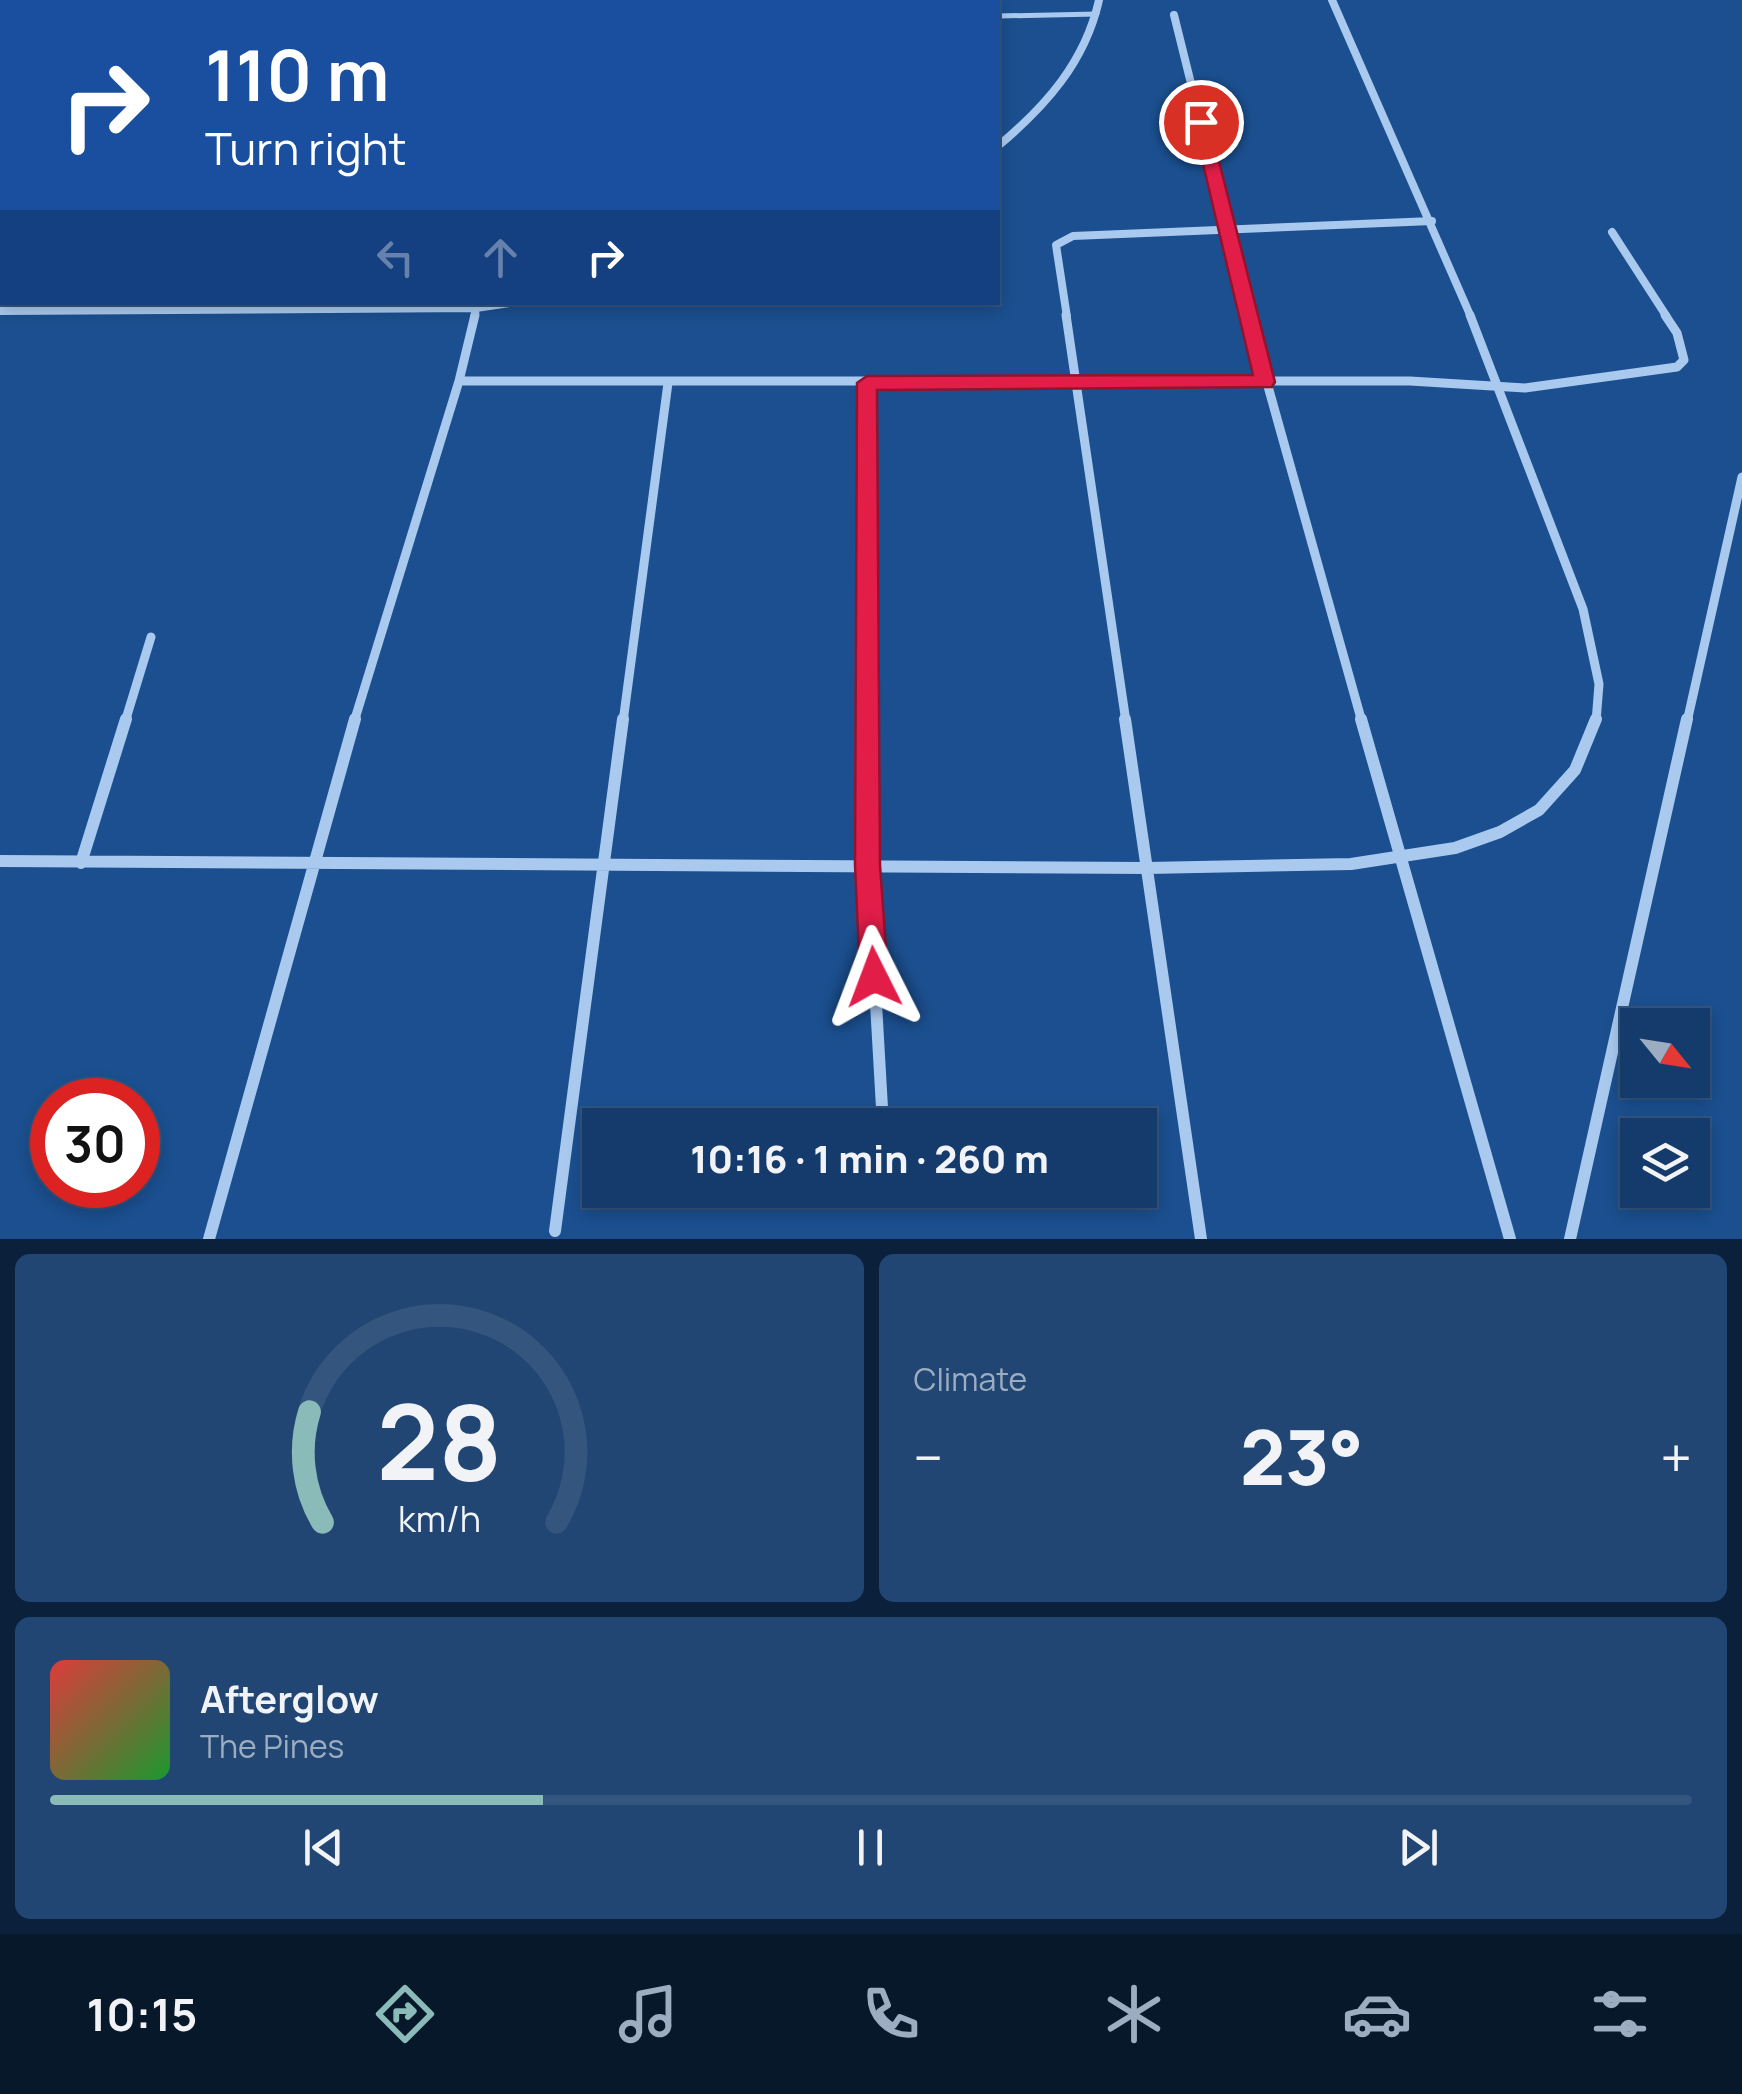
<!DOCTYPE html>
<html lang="en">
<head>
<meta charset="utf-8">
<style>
	:root { --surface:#143b6b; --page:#214673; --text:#f1f3f6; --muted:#9dadc1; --line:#33557e; --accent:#8bbbb9 }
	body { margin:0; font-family:Manrope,sans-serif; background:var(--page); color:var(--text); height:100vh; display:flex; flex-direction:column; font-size:38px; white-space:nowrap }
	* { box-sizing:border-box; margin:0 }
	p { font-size:32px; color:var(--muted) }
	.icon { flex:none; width:55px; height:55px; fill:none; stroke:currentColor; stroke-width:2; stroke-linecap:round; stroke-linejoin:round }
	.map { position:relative; height:1239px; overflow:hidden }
	.details { display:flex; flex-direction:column; gap:15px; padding:15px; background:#0b203b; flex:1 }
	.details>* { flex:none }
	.guide { position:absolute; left:0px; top:0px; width:1000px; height:305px; box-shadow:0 5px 15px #0003,0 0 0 2px var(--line); background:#1a4fa0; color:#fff; overflow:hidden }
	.needle { width:65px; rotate:120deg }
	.controls { position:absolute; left:1620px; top:1008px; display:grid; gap:20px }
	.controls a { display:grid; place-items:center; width:90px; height:90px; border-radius:0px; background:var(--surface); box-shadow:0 5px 15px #0003,0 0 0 2px var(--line); font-size:50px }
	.speed { position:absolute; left:30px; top:1078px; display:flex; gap:20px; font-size:50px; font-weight:700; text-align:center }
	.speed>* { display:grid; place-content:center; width:130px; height:130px; border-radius:50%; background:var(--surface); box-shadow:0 5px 15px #0003,0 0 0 2px var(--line); line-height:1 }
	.speed .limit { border:15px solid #d22; background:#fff; color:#111 }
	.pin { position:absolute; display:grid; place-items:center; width:85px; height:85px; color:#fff; margin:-42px; border:5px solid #fff; border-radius:50%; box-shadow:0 2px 10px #0007 }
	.me { position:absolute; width:110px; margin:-55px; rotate:357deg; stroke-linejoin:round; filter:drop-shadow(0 0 8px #0008) }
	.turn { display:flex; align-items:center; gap:35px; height:210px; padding:0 40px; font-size:45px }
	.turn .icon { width:130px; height:130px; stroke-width:2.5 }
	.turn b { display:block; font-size:70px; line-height:85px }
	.lanes { display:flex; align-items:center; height:95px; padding:0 40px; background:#0003; justify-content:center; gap:50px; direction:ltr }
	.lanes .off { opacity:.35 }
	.big { font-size:75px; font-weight:800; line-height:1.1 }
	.details .card { flex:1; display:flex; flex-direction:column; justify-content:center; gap:15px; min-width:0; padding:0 35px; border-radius:15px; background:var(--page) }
	.details .dial { align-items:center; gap:0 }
	.dial svg { height:260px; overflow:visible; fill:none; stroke:var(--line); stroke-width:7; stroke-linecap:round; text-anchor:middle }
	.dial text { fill:var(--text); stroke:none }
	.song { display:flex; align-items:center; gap:30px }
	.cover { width:120px; height:120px; border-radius:15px; background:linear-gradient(135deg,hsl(0 70% 55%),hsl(130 70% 35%)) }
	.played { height:10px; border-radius:5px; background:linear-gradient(90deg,var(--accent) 30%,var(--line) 30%) }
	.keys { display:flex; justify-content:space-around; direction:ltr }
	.heat { display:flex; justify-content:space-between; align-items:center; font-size:55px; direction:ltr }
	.details .tiles { flex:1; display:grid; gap:15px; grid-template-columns:1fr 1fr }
	.card:last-child { grid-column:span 2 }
	.trip { position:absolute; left:582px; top:1108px; width:575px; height:100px; border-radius:0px; background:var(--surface); box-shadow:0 5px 15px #0003,0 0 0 2px var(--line); font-weight:800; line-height:100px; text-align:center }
	.menu { display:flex; height:160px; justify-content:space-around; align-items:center; background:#08182b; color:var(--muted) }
	.menu .icon { width:70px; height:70px }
	.menu .selected { color:var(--accent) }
	.menu b { font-size:45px; color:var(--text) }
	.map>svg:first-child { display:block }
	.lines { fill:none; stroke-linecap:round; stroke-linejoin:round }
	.lane { stroke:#a9c9ee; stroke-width:5 }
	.street-far2 { stroke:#a9c9ee; stroke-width:8 }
	.street-far1 { stroke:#a9c9ee; stroke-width:9 }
	.street { stroke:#a9c9ee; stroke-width:12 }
	.route { fill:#e11d48; stroke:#92132f; stroke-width:2.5 }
</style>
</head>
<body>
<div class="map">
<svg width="1742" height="1239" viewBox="0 0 1742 1239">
	<rect width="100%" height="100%" fill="#1b4f8f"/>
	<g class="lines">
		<path class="lane" d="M998 16 1097 14"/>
		<path class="street-far2" d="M1332 0 1471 317
			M1174 15 1249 317
			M998 146C1046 106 1085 62 1099 0
			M1612 232 1667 317
			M0 311 476 308 516 302
			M474 317 478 302
			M1067 317 1056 245 1073 236 1432 221"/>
		<path class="street-far1" d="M1066 315 1126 722
			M1248 315 1362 722
			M1470 315 1583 609 1599 684 1596 722
			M459 381H1410L1525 388 1677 367 1684 360 1677 333 1665 315
			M867 383 868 722
			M125 722 151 637
			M354 722 459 381 475 315
			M623 722 668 383
			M1687 722 1742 477"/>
		<path class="street" d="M868 719V865L883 1125
			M1125 719 1201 1239
			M1361 719 1510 1239
			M0 861 1148 868 1351 864 1455 848 1500 832 1539 810 1575 770 1596 719
			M81 863 126 719
			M555 1231 623 719
			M209 1239 355 719
			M1570 1239 1687 719"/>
	</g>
	<path class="route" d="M1201 117 1209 122 1275 382 1272 387 877 390 880 865 888 977 884 986 874 990 864 986 860 977 855 865 857 383 867 376 1253 375 1193 122Z"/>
</svg>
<div class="controls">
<a><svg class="needle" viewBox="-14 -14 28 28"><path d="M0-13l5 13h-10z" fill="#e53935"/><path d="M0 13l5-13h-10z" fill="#9dadc1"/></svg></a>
<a><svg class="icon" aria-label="layers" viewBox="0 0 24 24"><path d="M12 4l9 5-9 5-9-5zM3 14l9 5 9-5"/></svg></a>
</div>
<div class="speed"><div class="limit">30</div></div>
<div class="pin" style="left:1201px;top:122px;background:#d93025"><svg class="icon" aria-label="arrive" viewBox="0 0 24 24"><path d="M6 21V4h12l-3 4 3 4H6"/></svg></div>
<svg class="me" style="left:874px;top:977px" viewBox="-20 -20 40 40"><path d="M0-17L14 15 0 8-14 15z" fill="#e11d48" stroke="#fff" stroke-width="4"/></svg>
<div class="trip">10:16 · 1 min · 260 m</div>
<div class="guide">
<div class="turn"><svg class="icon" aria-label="right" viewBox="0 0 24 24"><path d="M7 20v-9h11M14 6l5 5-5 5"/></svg><div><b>110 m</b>Turn right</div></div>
<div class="lanes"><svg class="icon off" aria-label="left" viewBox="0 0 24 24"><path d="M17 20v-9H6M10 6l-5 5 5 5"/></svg><svg class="icon off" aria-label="ahead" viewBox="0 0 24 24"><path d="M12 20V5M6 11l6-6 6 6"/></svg><svg class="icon" aria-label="right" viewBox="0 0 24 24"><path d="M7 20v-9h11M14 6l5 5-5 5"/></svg></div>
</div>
</div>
<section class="details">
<div class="tiles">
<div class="card dial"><svg viewBox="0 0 100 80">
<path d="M14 69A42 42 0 1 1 86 69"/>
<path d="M14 69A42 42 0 0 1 10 35" stroke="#8bbbb9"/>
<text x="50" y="56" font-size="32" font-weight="700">28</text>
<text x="50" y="72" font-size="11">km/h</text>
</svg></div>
<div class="card"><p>Climate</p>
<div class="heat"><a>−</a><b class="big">23°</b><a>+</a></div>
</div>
<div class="card">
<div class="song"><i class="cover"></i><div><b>Afterglow</b><p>The Pines</p></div></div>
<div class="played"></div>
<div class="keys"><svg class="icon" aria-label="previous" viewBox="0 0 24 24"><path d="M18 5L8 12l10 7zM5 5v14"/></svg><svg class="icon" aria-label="pause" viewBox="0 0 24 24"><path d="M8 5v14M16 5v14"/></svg><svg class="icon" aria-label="next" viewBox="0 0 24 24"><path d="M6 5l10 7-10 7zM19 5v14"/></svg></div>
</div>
</div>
</section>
<nav class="menu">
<b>10:15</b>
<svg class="icon selected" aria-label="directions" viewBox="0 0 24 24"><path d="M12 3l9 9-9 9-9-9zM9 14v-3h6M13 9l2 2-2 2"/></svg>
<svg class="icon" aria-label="music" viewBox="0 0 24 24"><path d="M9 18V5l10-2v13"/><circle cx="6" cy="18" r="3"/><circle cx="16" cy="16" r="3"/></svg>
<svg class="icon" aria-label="phone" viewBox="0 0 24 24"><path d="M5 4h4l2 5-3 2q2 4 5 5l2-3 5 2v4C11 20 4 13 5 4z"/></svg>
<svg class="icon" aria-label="climate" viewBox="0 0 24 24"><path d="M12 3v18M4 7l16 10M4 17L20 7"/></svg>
<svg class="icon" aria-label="car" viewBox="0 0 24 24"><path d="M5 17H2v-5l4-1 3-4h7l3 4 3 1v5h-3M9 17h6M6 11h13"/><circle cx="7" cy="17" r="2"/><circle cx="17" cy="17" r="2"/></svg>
<svg class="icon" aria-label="filters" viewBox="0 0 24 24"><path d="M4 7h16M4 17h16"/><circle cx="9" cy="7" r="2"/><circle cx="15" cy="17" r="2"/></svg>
</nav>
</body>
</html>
